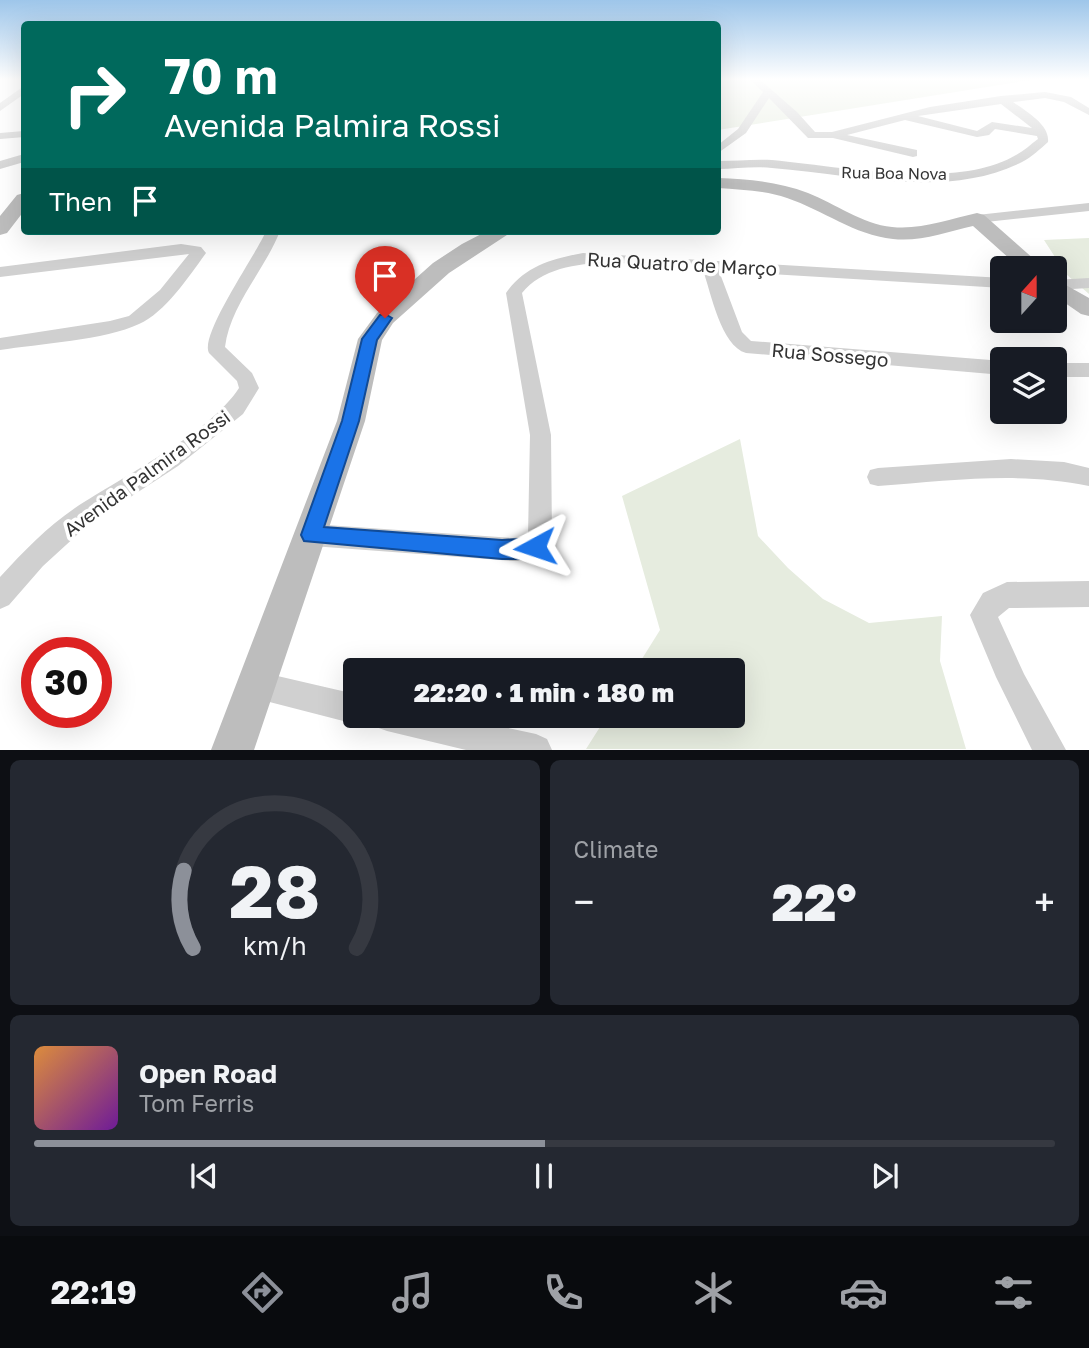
<!DOCTYPE html>
<html lang="en">
<head>
<meta charset="utf-8">
<style>
	:root { --surface:#171b24; --page:#242831; --text:#f1f3f6; --muted:#9ea1a6; --line:#363941; --accent:#8c9099 }
	body { margin:0; font-family:"Golos Text",sans-serif; background:var(--page); color:var(--text); height:100vh; display:flex; flex-direction:column; font-size:26px; white-space:nowrap }
	* { box-sizing:border-box; margin:0 }
	p { font-size:23px; color:var(--muted) }
	.icon { flex:none; width:38px; height:38px; fill:none; stroke:currentColor; stroke-width:2; stroke-linecap:round; stroke-linejoin:round }
	.map { position:relative; height:750px; overflow:hidden }
	.drawer { display:flex; flex-direction:column; gap:10px; padding:10px; background:#0d0f14; flex:1 }
	.drawer>* { flex:none }
	.top-card { position:absolute; left:21px; top:21px; width:700px; height:214px; border-radius:7px; box-shadow:0 7px 28px #0002; background:#00695c; color:#fff; overflow:hidden }
	.needle { width:46px; rotate:21deg }
	.controls { position:absolute; left:990px; top:256px; display:grid; gap:14px }
	.controls a { display:grid; place-items:center; width:77px; height:77px; border-radius:7px; background:var(--surface); box-shadow:0 7px 28px #0002; font-size:35px }
	.speed { position:absolute; left:21px; top:637px; display:flex; gap:14px; font-size:35px; font-weight:700; text-align:center }
	.speed>* { display:grid; place-content:center; width:91px; height:91px; border-radius:50%; background:var(--surface); box-shadow:0 7px 28px #0002; line-height:1 }
	.speed .limit { border:10px solid #d22; background:#fff; color:#111 }
	.pin { position:absolute; display:grid; place-items:center; width:60px; height:60px; color:#fff; margin:-72px -30px; border-radius:50% 50% 50% 0; rotate:-45deg; box-shadow:0 0 7px #0007 }
	.pin .icon { rotate:45deg }
	.me { position:absolute; width:77px; margin:-38px; rotate:265deg; stroke-linejoin:round; filter:drop-shadow(0 0 5px #0008) }
	.turn { display:flex; align-items:center; gap:24px; height:147px; padding:0 28px; font-size:32px }
	.turn .icon { width:91px; height:91px; stroke-width:2.5 }
	.turn b { display:block; font-size:49px; line-height:60px }
	.then { display:flex; align-items:center; height:66px; padding:0 28px; background:#0003; gap:14px; font-size:26px }
	.big { font-size:52px; font-weight:800; line-height:1.1 }
	.drawer .card { flex:1; display:flex; flex-direction:column; justify-content:center; gap:10px; min-width:0; padding:0 24px; border-radius:10px; background:var(--page) }
	.drawer .dial { align-items:center; gap:0 }
	.dial svg { height:182px; overflow:visible; fill:none; stroke:var(--line); stroke-width:7; stroke-linecap:round; text-anchor:middle }
	.dial text { fill:var(--text); stroke:none }
	.song { display:flex; align-items:center; gap:21px }
	.cover { width:84px; height:84px; border-radius:10px; background:linear-gradient(135deg,hsl(30 70% 55%),hsl(280 70% 35%)) }
	.played { height:7px; border-radius:4px; background:linear-gradient(90deg,var(--accent) 50%,var(--line) 50%) }
	.keys { display:flex; justify-content:space-around; direction:ltr }
	.heat { display:flex; justify-content:space-between; align-items:center; font-size:38px; direction:ltr }
	.drawer .tiles { flex:1; display:grid; gap:10px; grid-template-columns:1fr 1fr }
	.card:last-child { grid-column:span 2 }
	.trip { position:absolute; left:343px; top:658px; width:402px; height:70px; border-radius:7px; background:var(--surface); box-shadow:0 7px 28px #0002; font-weight:800; line-height:70px; text-align:center }
	.dock { display:flex; height:112px; justify-content:space-around; align-items:center; background:#090b0e; color:var(--muted) }
	.dock .icon { width:49px; height:49px }
	.dock .selected { color:var(--accent) }
	.dock b { font-size:32px; color:var(--text) }
	.map>svg:first-child { display:block }
	.green { fill:#e6ecdf }
	.lines { fill:none; stroke-linecap:round; stroke-linejoin:round }
	.street { fill:#d0d0d0; fill-rule:evenodd }
	.secondary { fill:#bdbdbd; fill-rule:evenodd }
	.route { fill:#1a73e8; stroke:#114b97; stroke-width:2 }
	.labels { text-anchor:middle; stroke-width:7; stroke-linejoin:round; paint-order:stroke }
	.far-street-label { font-size:16px; fill:#333; stroke:#fff }
	.street-label { font-size:19px; fill:#333; stroke:#fff }
</style>
</head>
<body>
<div class="map">
<svg width="1089" height="750" viewBox="0 0 1089 750">
	<rect width="100%" height="100%" fill="#fff"/>
	<path class="green" d="M718 79H1037L718 130Z
		M1089 238V294L1066 274 1044 240Z
		M740 439 758 536 788 568 823 599 869 623 942 616 940 661 966 749H586L607 716H733V670H635L660 630 622 496Z"/>
	<g class="lines">
		<path class="street" d="M749 79H759L797 112 815 132H832L930 107 1001 96 1045 92 1071 97 1089 108V115L1064 102 1045 98 1013 102C1027 112 1050 125 1048 142 1040 149 1032 157 1022 162 946 200 852 174 772 168 754 166 735 169 718 169V161C736 161 754 159 772 160 839 166 956 191 1016 155 1024 151 1031 144 1038 139L1037 136 995 129 989 135 977 137 905 120 847 135 917 150V156L913 157 833 138H808L769 98 746 133 718 153V145L738 129 763 92ZM1001 104 1032 128 992 122 977 131 918 116Z
			M24 86V94L0 111V103Z
			M24 131V137L0 139V133Z
			M24 154V162L0 169V161Z
			M1089 203V211L977 223 970 219 977 215Z
			M266 231H280C265 270 230 305 225 347L252 373 259 388 243 414 178 466 89 524 43 566 9 605 0 609V577C23 552 47 527 75 508 122 477 210 433 239 388L237 381 209 353C199 335 256 255 266 231Z
			M181 244 201 247 206 253C190 275 165 313 139 324 106 340 38 344 0 350V338L110 321 129 316 160 290 189 254 0 277V267Z
			M583 253 1003 278V288L719 271 742 332 751 341 1003 361V375L746 353C721 346 711 293 703 270 649 267 560 247 522 293L551 435 552 539C545 556 531 561 513 561L312 546 303 543 300 535 303 527 312 524 513 538 528 536 530 435 506 293C525 266 551 259 583 253Z
			M1089 278V288L1055 290V280Z
			M1055 363H1089V377H1055Z
			M1011 459 1064 462 1089 468V486C1019 471 949 481 878 486L870 484 867 477 870 470 878 468Z
			M1089 581V607L1009 608 998 617 1024 674 1066 750H1032L996 677 970 615 983 593 1007 582Z
			M256 671 355 694V716H367L366 720 355 724 246 696 241 686 246 676Z
			M372 716H453L536 734 547 739 552 750H466L387 731 376 727Z"/>
		<path class="secondary" d="M718 178C749 179 779 182 808 193 836 204 862 224 892 227 921 230 949 219 977 213L984 215 1044 268H1020L973 226C947 232 920 242 893 239 854 235 823 210 787 198 765 190 741 190 718 188Z
			M24 193V211L7 233 0 235V216L17 195Z
			M487 231H513L449 273 393 323 382 340 365 421 254 750H211L337 421 358 339 377 313 433 263 462 244Z
			M1055 279 1089 298V316L1081 314 1055 296Z"/>
	</g>
	<linearGradient id="sky" x2="0" y2="1"><stop stop-color="#9ec6ea"/><stop offset="0.43" stop-color="#fff"/><stop offset="1" stop-color="#fff" stop-opacity="0"/></linearGradient>
	<rect width="1089" height="184" fill="url(#sky)"/>
	<path class="route" d="M385 314 392 318 377 340 359 421 324 527 502 540C514 540 531 536 542 540L545 547 542 553 526 559H502L304 541 301 535 342 421 362 339 380 315Z"/>
	<g class="labels">
		<g class="far-street-label">
			<text transform="translate(894 173) rotate(1)" y="6">Rua Boa Nova</text>
		</g>
		<g class="street-label">
			<text transform="translate(682 264) rotate(3)" y="7">Rua Quatro de Março</text>
			<text transform="translate(830 355) rotate(5)" y="7">Rua Sossego</text>
			<text transform="translate(147 473) rotate(-36)" y="7">Avenida Palmira Rossi</text>
		</g>
	</g>
</svg>
<div class="controls">
<a><svg class="needle" viewBox="-14 -14 28 28"><path d="M0-13l5 13h-10z" fill="#e53935"/><path d="M0 13l5-13h-10z" fill="#9ea1a6"/></svg></a>
<a><svg class="icon" aria-label="layers" viewBox="0 0 24 24"><path d="M12 4l9 5-9 5-9-5zM3 14l9 5 9-5"/></svg></a>
</div>
<div class="speed"><div class="limit">30</div></div>
<div class="pin" style="left:385px;top:318px;background:#d93025"><svg class="icon" aria-label="arrive" viewBox="0 0 24 24"><path d="M6 21V4h12l-3 4 3 4H6"/></svg></div>
<svg class="me" style="left:535px;top:547px" viewBox="-20 -20 40 40"><path d="M0-17L14 15 0 8-14 15z" fill="#1a73e8" stroke="#fff" stroke-width="4"/></svg>
<div class="trip">22:20 · 1 min · 180 m</div>
<div class="top-card">
<div class="turn"><svg class="icon" aria-label="right" viewBox="0 0 24 24"><path d="M7 20v-9h11M14 6l5 5-5 5"/></svg><div><b>70 m</b>Avenida Palmira Rossi</div></div>
<div class="then">Then<svg class="icon" aria-label="arrive" viewBox="0 0 24 24"><path d="M6 21V4h12l-3 4 3 4H6"/></svg></div>
</div>
</div>
<section class="drawer">
<div class="tiles">
<div class="card dial"><svg viewBox="0 0 100 80">
<path d="M14 69A42 42 0 1 1 86 69"/>
<path d="M14 69A42 42 0 0 1 10 35" stroke="#8c9099"/>
<text x="50" y="56" font-size="32" font-weight="700">28</text>
<text x="50" y="72" font-size="11">km/h</text>
</svg></div>
<div class="card"><p>Climate</p>
<div class="heat"><a>−</a><b class="big">22°</b><a>+</a></div>
</div>
<div class="card">
<div class="song"><i class="cover"></i><div><b>Open Road</b><p>Tom Ferris</p></div></div>
<div class="played"></div>
<div class="keys"><svg class="icon" aria-label="previous" viewBox="0 0 24 24"><path d="M18 5L8 12l10 7zM5 5v14"/></svg><svg class="icon" aria-label="pause" viewBox="0 0 24 24"><path d="M8 5v14M16 5v14"/></svg><svg class="icon" aria-label="next" viewBox="0 0 24 24"><path d="M6 5l10 7-10 7zM19 5v14"/></svg></div>
</div>
</div>
</section>
<nav class="dock">
<b>22:19</b>
<svg class="icon selected" aria-label="directions" viewBox="0 0 24 24"><path d="M12 3l9 9-9 9-9-9zM9 14v-3h6M13 9l2 2-2 2"/></svg>
<svg class="icon" aria-label="music" viewBox="0 0 24 24"><path d="M9 18V5l10-2v13"/><circle cx="6" cy="18" r="3"/><circle cx="16" cy="16" r="3"/></svg>
<svg class="icon" aria-label="phone" viewBox="0 0 24 24"><path d="M5 4h4l2 5-3 2q2 4 5 5l2-3 5 2v4C11 20 4 13 5 4z"/></svg>
<svg class="icon" aria-label="climate" viewBox="0 0 24 24"><path d="M12 3v18M4 7l16 10M4 17L20 7"/></svg>
<svg class="icon" aria-label="car" viewBox="0 0 24 24"><path d="M5 17H2v-5l4-1 3-4h7l3 4 3 1v5h-3M9 17h6M6 11h13"/><circle cx="7" cy="17" r="2"/><circle cx="17" cy="17" r="2"/></svg>
<svg class="icon" aria-label="filters" viewBox="0 0 24 24"><path d="M4 7h16M4 17h16"/><circle cx="9" cy="7" r="2"/><circle cx="15" cy="17" r="2"/></svg>
</nav>
</body>
</html>
